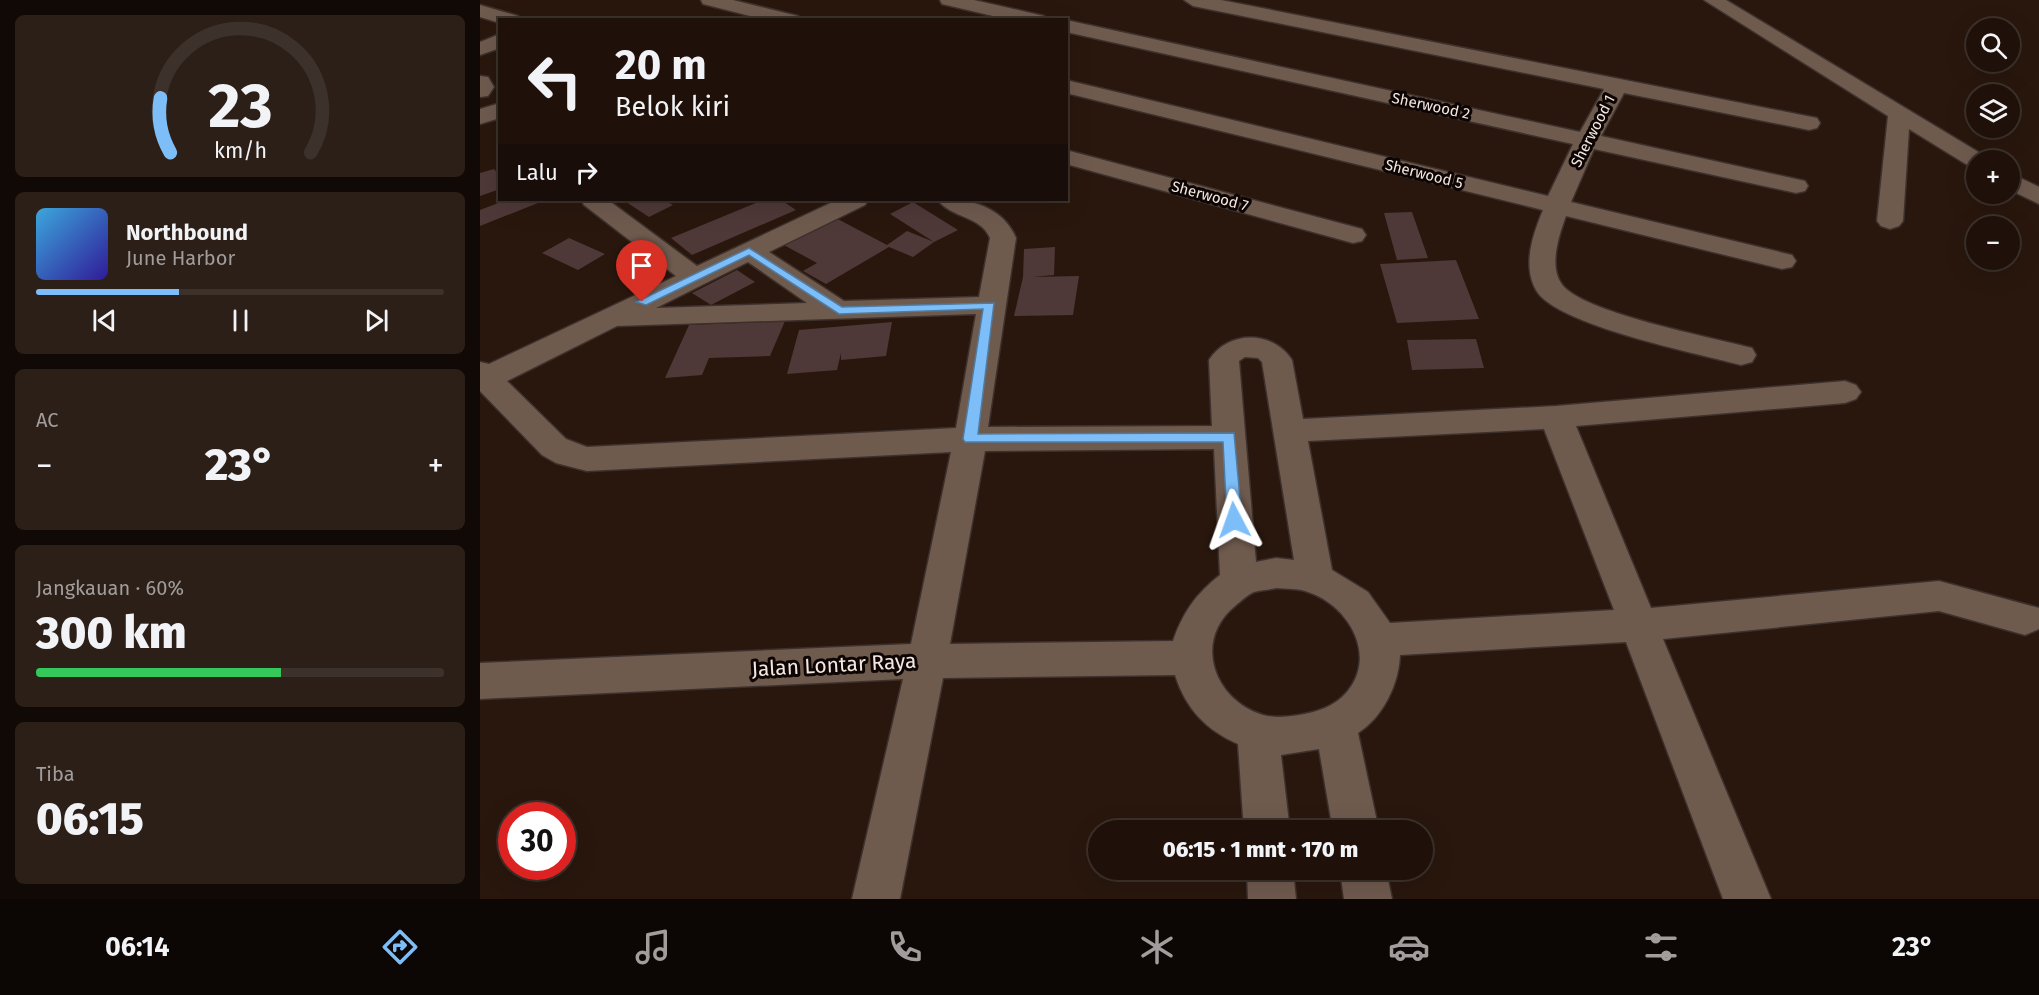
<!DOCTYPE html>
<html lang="id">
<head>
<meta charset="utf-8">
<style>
	:root { --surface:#1f110a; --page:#2c1f18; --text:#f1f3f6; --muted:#a19d9c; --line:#3c312b; --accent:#7dbef9 }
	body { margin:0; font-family:"Fira Sans",sans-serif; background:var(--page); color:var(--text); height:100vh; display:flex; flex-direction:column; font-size:22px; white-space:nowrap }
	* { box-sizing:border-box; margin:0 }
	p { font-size:20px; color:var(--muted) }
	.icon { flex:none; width:33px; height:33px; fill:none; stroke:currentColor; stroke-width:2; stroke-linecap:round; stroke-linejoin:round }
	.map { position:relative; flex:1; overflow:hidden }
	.side { display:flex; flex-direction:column; gap:15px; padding:15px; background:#110906; width:480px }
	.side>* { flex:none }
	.hud { position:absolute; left:18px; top:18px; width:570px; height:183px; border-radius:0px; box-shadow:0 6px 24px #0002,0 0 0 2px var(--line); background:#1f110a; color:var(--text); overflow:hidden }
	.buttons { position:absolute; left:1486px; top:18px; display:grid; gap:12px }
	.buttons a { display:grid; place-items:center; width:54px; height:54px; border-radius:50%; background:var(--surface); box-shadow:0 6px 24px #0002,0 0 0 2px var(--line); font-size:30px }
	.speed { position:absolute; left:18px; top:802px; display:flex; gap:12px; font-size:30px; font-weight:700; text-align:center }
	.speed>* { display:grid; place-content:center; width:78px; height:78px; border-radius:50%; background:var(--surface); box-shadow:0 6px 24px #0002,0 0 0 2px var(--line); line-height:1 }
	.speed .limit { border:9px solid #d22; background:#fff; color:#111 }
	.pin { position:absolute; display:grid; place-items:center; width:51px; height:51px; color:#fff; margin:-62px -26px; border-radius:50% 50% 50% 0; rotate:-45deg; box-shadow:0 0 6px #0007 }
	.pin .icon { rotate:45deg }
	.me { position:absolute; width:66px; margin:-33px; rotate:356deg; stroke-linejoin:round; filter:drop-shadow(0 0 4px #0008) }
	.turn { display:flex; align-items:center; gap:21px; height:126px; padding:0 18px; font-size:27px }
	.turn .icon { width:78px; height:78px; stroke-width:2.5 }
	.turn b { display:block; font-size:42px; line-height:51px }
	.then { display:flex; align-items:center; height:57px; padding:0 18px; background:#0003; gap:12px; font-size:22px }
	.big { font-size:45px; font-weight:800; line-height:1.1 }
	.side .widget { flex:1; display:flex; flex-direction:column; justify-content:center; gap:9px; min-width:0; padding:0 21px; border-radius:9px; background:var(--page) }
	.side .dial { align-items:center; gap:0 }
	.dial svg { height:156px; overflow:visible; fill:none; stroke:var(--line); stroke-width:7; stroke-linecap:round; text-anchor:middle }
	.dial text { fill:var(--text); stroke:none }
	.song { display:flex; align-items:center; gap:18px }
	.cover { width:72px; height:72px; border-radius:9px; background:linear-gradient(135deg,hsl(200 70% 55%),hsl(250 70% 35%)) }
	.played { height:6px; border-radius:3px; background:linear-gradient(90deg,var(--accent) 35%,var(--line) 35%) }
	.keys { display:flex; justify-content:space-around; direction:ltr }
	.heat { display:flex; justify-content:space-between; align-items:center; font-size:33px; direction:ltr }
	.charge { height:9px; border-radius:4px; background:linear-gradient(90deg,#34c759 60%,var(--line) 0) }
	.trip { position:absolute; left:608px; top:820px; width:345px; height:60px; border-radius:30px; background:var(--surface); box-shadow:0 6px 24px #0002,0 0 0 2px var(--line); font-weight:800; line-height:60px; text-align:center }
	.menu { display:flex; height:96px; justify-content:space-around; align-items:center; background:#0c0704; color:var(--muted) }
	.menu .icon { width:42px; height:42px }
	.menu .active { color:var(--accent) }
	.menu b { font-size:27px; color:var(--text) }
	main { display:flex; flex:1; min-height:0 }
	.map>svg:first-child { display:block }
	.building { fill:#4f3838 }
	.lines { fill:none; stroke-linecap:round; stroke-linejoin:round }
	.minor-casing { stroke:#3d312d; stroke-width:3 }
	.minor { fill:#6f5a4e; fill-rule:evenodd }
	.route { fill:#7dbef9; stroke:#517ca2; stroke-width:1.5 }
	.labels { text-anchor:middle; stroke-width:6; stroke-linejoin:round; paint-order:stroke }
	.far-street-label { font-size:15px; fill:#f3e7e0; stroke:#0c0503 }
	.near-street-label { font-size:21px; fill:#f3e7e0; stroke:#0c0503 }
</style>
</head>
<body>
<main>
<section class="side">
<div class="widget dial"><svg viewBox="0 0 100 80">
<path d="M14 69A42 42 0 1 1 86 69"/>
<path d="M14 69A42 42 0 0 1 9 41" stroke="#7dbef9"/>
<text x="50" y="56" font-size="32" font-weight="700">23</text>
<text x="50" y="72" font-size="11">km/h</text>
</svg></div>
<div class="widget">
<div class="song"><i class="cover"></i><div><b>Northbound</b><p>June Harbor</p></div></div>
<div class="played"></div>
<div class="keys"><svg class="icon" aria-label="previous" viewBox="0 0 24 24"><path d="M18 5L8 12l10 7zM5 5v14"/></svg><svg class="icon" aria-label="pause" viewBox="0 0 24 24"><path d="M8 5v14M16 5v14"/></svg><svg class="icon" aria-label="next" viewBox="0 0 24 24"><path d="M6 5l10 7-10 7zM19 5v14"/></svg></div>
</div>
<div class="widget"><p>AC</p>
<div class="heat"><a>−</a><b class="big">23°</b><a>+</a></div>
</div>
<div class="widget"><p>Jangkauan · 60%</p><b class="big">300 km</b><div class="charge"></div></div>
<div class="widget"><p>Tiba</p><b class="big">06:15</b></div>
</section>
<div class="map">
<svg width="1559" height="899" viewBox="0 0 1559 899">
	<rect width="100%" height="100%" fill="#29170d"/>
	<path class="building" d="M14 169 20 176V189L0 196V173Z
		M26 200 63 201 0 226V210Z
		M143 200H184L193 205 169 217Z
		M283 200H301L316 210 212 255 191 238Z
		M433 202 478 230 454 242 410 214Z
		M932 212 948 258 917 260 904 213Z
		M352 216 407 245 427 231 454 242 433 257 409 247 346 284 323 271 337 263 302 244Z
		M89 238 125 254 98 270 62 253Z
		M575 247 574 275 553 277 599 276 593 315 534 316 543 277 544 249Z
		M976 260 999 319 917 323 900 264Z
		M257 270 275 282 231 305 212 293Z
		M305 321 290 356 229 358 222 375 185 378 209 325Z
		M412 322 406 356 361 360V353L357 370 307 374 319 330Z
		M996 339 1004 368 932 370 927 340Z"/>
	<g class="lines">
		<defs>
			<path id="minor" d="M221 0H253L318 16 320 20H286L223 4Z
				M460 0H494L564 16 566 20H530L462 4Z
				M704 0H741L1337 118 1340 123 1337 128 1329 130 1144 93 1121 136 1316 179 1325 181 1328 186 1325 191 1316 193 1114 149 1091 202 1312 255 1316 261 1312 267 1302 269 1086 216C1079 235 1069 265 1081 283 1098 312 1235 338 1272 348L1276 355 1272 362 1261 365C1220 354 1075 325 1056 290 1042 265 1053 234 1063 210L586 93V80L1068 196 1093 144 586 32V20L1100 132 1124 89 713 6Z
				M1224 0H1246L1505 156 1509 160H1497V168L1489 166 1429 129 1423 221 1419 226 1410 229 1401 226 1397 221 1408 116Z
				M0 5 38 16 40 20H20V23L0 17Z
				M20 34V48L0 55V42Z
				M0 76 8 77 14 87 8 96 0 97Z
				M20 103V118L0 124V109Z
				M586 150 882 229 886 235 882 241 873 243 586 164Z
				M1530 173 1559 187V204L1530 190Z
				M101 200H128L217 266 357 200H388L385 205 289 252 364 301 499 297 510 238C501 216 471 218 458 200 489 197 523 207 536 238L508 427 732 426 729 360C748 330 793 330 812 360L823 419 1076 406 1365 381 1376 385 1381 392 1376 399 1365 403 1096 426 1171 608 1459 581 1559 608V629L1545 635 1459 611 1183 639 1291 899H1243L1146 642 920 655C919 684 903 717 878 733L899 831H853L839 749 801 755 810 831H764L758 744C726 730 706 709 695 675L463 678 420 899H372L423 679 0 699V663L431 644 471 452 107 471 76 463 62 455 0 391V362L9 364 196 276 104 205ZM268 262 327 303 176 308ZM496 314 476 428 107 447 86 439 27 381 137 326ZM765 357 778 358 782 362 814 560 796 558 776 562 759 361ZM1064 429 1134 610 910 623 888 592 852 570 828 441ZM734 449 740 575C716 594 703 612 693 641L470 644 505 451ZM796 588C806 589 818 588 828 592 868 605 898 655 867 692 854 707 837 712 819 715 807 717 794 718 783 715 733 700 713 640 755 606 761 601 767 595 774 592 781 590 789 590 796 588Z
				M767 870H813L816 899H768Z
				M860 870H906L912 899H864Z"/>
		</defs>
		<use href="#minor" class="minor-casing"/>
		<use href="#minor" class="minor"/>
	</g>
	<path class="route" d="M269 248 362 307 514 303 498 434 754 433 762 520 760 524 754 525 747 520 743 442H485L483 439 503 309 359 314 269 255 166 305 156 302Z"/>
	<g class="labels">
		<g class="far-street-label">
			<text transform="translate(951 106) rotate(12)" y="5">Sherwood 2</text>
			<text transform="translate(1113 131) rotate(-63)" y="5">Sherwood 1</text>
			<text transform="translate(944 174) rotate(14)" y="5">Sherwood 5</text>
			<text transform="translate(730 196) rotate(15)" y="5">Sherwood 7</text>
		</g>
		<g class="near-street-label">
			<text transform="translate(354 665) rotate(-3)" y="7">Jalan Lontar Raya</text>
		</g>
	</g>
</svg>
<div class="buttons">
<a><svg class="icon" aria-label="search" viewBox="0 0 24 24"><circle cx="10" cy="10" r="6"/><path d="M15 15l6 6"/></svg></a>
<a><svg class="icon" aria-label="layers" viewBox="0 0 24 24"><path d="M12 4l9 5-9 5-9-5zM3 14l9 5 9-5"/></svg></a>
<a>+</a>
<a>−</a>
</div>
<div class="speed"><div class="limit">30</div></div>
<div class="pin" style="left:162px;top:302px;background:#d93025"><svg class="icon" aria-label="arrive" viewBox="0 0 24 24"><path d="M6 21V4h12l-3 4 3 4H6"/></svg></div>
<svg class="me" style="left:754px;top:520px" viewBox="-20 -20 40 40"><path d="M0-17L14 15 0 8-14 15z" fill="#7dbef9" stroke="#fff" stroke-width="4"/></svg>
<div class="trip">06:15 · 1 mnt · 170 m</div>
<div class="hud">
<div class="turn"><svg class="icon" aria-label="left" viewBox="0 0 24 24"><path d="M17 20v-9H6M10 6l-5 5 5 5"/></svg><div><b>20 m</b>Belok kiri</div></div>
<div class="then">Lalu<svg class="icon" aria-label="right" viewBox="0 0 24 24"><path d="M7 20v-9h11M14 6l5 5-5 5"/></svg></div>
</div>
</div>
</main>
<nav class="menu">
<b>06:14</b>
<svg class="icon active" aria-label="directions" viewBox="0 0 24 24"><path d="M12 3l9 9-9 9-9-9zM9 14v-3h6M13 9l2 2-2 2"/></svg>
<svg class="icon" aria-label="music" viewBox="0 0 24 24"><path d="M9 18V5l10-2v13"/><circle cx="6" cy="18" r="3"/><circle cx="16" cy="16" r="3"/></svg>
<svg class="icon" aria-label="phone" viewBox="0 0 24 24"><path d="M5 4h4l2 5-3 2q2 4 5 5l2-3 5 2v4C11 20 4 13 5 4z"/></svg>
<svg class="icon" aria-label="climate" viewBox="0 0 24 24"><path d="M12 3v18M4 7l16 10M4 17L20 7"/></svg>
<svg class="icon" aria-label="car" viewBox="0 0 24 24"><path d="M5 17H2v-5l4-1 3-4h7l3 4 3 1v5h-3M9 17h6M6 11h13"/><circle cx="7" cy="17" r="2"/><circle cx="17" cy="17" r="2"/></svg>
<svg class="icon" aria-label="filters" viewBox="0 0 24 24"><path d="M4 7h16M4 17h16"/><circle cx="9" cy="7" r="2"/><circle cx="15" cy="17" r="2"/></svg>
<b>23°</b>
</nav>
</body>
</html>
